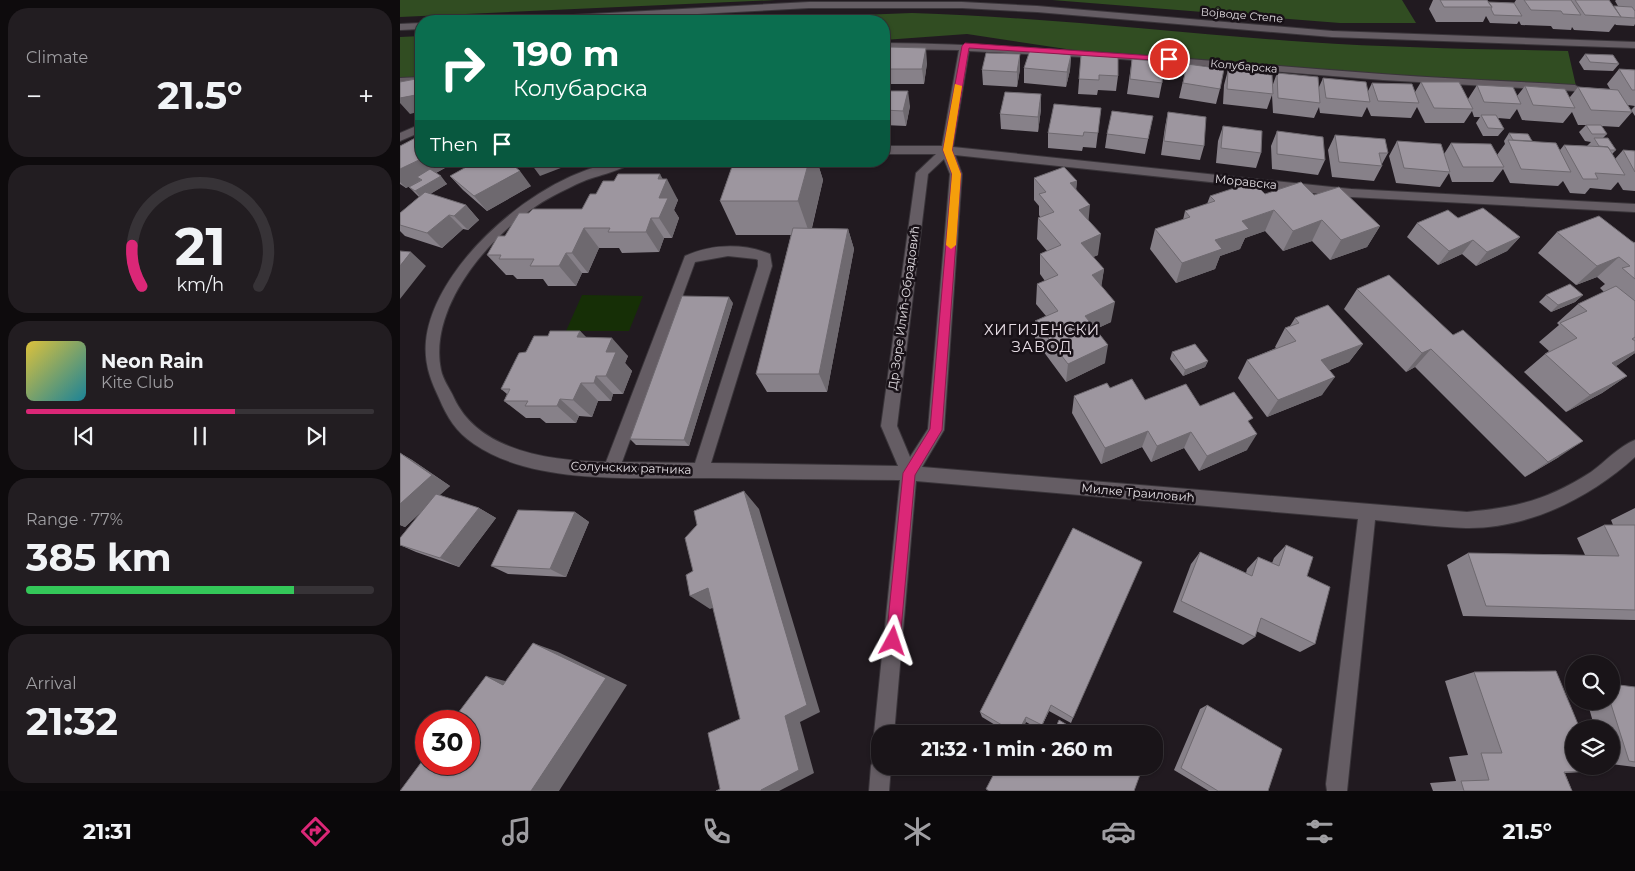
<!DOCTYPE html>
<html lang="en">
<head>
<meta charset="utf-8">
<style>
	:root { --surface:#191418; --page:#221d21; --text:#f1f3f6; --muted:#9f9ea2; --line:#373337; --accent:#db2777 }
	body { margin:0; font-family:Montserrat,sans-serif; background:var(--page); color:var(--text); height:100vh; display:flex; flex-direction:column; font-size:19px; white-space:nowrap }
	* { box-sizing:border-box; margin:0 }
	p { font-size:16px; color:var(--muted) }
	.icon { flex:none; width:28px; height:28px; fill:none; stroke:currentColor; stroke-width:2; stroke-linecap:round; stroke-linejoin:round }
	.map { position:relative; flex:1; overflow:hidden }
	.panel { display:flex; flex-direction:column; gap:8px; padding:8px; background:#0e0b0d; width:400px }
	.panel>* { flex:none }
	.banner { position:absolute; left:15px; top:15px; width:475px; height:152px; border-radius:20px; box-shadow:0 1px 4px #0004,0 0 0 1px var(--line); background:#0b6e4f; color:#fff; overflow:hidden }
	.fabs { position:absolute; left:1165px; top:655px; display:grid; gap:10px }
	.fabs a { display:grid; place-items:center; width:55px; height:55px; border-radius:50%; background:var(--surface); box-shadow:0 1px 4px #0004,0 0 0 1px var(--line); font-size:25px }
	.speed { position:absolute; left:15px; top:710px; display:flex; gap:10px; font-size:25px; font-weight:700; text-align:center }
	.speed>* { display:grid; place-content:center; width:65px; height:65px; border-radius:50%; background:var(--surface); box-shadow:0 1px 4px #0004,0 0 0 1px var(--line); line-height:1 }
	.speed .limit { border:8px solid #d22; background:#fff; color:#111 }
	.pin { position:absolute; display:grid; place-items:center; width:42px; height:42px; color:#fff; margin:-21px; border:2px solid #fff; border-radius:50%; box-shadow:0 1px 5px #0007 }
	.me { position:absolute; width:55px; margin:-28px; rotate:5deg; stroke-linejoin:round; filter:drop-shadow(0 0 4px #0008) }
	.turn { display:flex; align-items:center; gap:18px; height:105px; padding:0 15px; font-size:22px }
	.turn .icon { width:65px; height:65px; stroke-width:2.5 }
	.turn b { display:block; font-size:35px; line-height:42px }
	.then { display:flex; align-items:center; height:48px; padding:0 15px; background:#0003; gap:10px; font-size:19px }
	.big { font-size:38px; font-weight:700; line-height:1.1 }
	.panel .tile { flex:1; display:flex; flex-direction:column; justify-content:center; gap:8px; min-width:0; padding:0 18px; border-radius:20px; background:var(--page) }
	.panel .dial { align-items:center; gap:0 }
	.dial svg { height:130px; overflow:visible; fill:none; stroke:var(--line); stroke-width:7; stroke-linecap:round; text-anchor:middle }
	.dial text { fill:var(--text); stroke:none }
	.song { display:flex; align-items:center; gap:15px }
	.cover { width:60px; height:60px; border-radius:8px; background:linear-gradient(135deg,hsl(50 70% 55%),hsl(190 70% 35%)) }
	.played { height:5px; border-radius:2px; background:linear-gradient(90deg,var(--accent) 60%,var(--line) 60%) }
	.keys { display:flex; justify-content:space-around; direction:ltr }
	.heat { display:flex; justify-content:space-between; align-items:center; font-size:28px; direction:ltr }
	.charge { height:8px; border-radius:4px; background:linear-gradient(90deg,#34c759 77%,var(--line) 0) }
	.trip { position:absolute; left:471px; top:725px; width:292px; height:50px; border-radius:20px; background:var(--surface); box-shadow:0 1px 4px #0004,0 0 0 1px var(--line); font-weight:700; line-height:50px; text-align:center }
	.tabs { display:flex; height:80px; justify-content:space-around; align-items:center; background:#0a080a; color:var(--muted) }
	.tabs .icon { width:35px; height:35px }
	.tabs .on { color:var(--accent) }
	.tabs b { font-size:22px; color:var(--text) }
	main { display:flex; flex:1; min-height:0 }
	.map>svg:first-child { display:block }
	.green { fill:#162f06 }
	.forest { fill:#314d22 }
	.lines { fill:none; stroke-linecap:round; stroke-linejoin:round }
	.minor-casing { stroke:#3a353a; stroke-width:2 }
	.minor { fill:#655d64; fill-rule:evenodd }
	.wall { fill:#878189 }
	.shaded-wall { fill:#6e696f }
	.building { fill:#9d969f; stroke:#6e696f }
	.route { fill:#db2777; stroke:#8e194d }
	.slow { fill:#f59e0b }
	.labels { text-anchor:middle; stroke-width:5; stroke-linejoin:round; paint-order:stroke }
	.far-street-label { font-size:11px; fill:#e2dde2; stroke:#181117 }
	.street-label { font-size:12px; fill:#e2dde2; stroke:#181117 }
	.quarter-label { font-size:15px; letter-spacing:1px; fill:#e7dde5; stroke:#181117 }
</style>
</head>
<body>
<main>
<section class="panel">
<div class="tile"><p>Climate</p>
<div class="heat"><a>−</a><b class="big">21.5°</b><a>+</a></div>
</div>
<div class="tile dial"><svg viewBox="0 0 100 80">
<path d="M14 69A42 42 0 1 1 86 69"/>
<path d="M14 69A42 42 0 0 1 8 44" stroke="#db2777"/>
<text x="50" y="56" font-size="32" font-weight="700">21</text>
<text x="50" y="72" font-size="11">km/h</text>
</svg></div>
<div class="tile">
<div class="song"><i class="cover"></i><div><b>Neon Rain</b><p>Kite Club</p></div></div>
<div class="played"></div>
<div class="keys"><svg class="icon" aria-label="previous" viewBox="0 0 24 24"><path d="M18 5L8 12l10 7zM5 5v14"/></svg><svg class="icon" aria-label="pause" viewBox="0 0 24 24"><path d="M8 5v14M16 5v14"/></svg><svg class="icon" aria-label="next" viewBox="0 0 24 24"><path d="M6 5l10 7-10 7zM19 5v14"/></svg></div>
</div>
<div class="tile"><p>Range · 77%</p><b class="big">385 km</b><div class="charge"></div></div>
<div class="tile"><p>Arrival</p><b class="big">21:32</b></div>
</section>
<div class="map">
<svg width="1235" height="791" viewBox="0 0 1235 791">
	<rect width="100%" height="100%" fill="#211a20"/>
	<path class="green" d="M182 295 243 296 229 331H166Z"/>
	<path class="forest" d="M0 0H376L0 17Z
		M652 0H1002L1016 23H940Z
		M512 13C644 17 775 33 907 42 994 48 1081 49 1168 51L1176 86 958 75 693 53 567 34 484 40V21H301Z
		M21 36V80L0 81V37Z"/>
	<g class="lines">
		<defs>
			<path id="minor" d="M409 2H562L637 6 932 31 1235 42V48L932 37 637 12 562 8H409L166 21H113L118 18Z
				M21 23V29L0 30V24Z
				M484 43C650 45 816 62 982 74 1046 79 1111 81 1175 85L1180 88 1175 91 983 80 720 59 569 51 553 147 951 189 1235 204V212L951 197 555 155 562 174 544 430 522 467 1067 512C1118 507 1147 500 1191 472 1205 462 1219 446 1235 440V457C1190 498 1128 529 1066 528 1036 527 1005 523 975 520L947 791H927L926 784 958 519 516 481 494 734H480V742L474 734 500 480C437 479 373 479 310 478 238 477 135 486 74 444 56 432 47 417 39 398 30 379 24 363 26 341 34 260 153 161 233 161 225 170 196 176 184 181 174 185 163 191 153 196 98 225 27 303 41 370 43 380 50 389 54 398 79 452 152 461 206 462L285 256C311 244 343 243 370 254L372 266 311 463 498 466 481 426 516 173 536 154H484V146H542L559 50 484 49ZM544 159 550 174 528 429 510 457 497 426 528 174ZM328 256 356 259 358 260V266L295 463 222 462 295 262Z
				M21 77V83L0 84V78Z
				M21 124V132L0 141V133Z
				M480 756V766H491L489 791H469L471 766 474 759Z"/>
		</defs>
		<use href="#minor" class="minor-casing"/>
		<use href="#minor" class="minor"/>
	</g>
	<path class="wall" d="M1033 0H1087L1088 2 1114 3 1116 0H1209L1213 7 1214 6H1218L1215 1 1216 0H1235V24L1234 26 1216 25 1215 24 1209 32 1174 30 1172 27 1171 30 1153 29 1151 26 1121 25 1119 21 1117 24 1090 23 1086 16 1083 22H1036L1029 9Z
		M620 54V69L617 87 583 85 582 70Z
		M1185 54 1219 64 1213 71 1184 70 1179 62Z
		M671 55 670 70 666 87 624 83V68Z
		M681 55 718 76 716 91 698 90 697 95 678 94Z
		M732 59 762 83 759 98 727 94Z
		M527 63 524 84H487L485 69Z
		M787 64 820 89 816 104 779 98Z
		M1219 69 1235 70V116L1231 110 1235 106 1228 105 1232 112 1219 127 1201 126 1207 134 1203 138 1216 150 1212 154 1215 159 1223 150 1235 151V191L1223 190 1218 182 1211 190 1190 188 1185 194 1170 193 1163 181 1158 186 1110 183 1103 169 1093 182H1052L1049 173 1040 187 996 183 989 156 997 141 1044 154 1051 143 1097 155 1105 144 1104 141 1109 133 1160 150 1164 145 1187 146 1191 142 1185 141 1179 132 1186 125H1178L1172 112 1163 123 1122 120 1117 109 1110 119 1098 118 1104 129 1098 136H1083L1076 123 1080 117H1074L1072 111 1064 123H1025L1017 107 1011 118 971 116 967 107 962 117 920 113 919 107 914 118 873 113 872 95 867 109 823 104 824 85 828 70 872 87 877 73 919 87 923 78 968 91 972 83 1015 92 1021 82 1068 99 1077 85 1117 96 1125 86 1170 97 1178 87 1210 89 1207 84Z
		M484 86 510 106 506 126 484 125Z
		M701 108 696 148 683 147 682 151 648 148V133Z
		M641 109 638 132 601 129 600 114Z
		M768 112 804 146 800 160 761 155 765 127Z
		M753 116 745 154 705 148 707 134Z
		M823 126 861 153 856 168 816 163 818 141Z
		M877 131 925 160 918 175 872 169 871 146Z
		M935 135 988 153 982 164V166L974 181 932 177 928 150Z
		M0 146 21 161H53L54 163 36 173 47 184 30 194 66 205 79 220 68 230 63 229 42 248 5 236 0 231V213L19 197 9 187 20 181 6 188 0 184Z
		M334 161H417L423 180 412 228 448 229 454 249 427 392H367L356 374 391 235H336L320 201Z
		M50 176 131 186 87 211 63 190Z
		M634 178 677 181 676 189 688 220 698 255 693 257 704 269 701 286 711 322 696 329 705 363 666 382 635 340V321L646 316 636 304 637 284 645 281 640 274V254L647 251 637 239 638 218 640 217 639 215V206L634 200Z
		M262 179 278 200 274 210 279 218 272 238H264L259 252 222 253 219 248H199L188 273H182L176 286H148L143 279H117L113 275H106L87 255 105 236 129 213 182 209 196 194Z
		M865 194 914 195 980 226 967 247 930 260 912 241 883 251 865 231 845 238 840 249 820 256 815 269 776 283 750 249 755 229 783 220 785 211 807 204 810 196Z
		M1058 218 1120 237 1107 251 1076 266 1062 254 1038 265 1007 237 1017 223Z
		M1157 232 1235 242V353L1216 366 1227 376 1202 393 1166 412 1124 372 1145 354 1149 351 1139 342 1159 325 1157 323 1178 304 1204 292 1200 288 1205 284 1197 277 1176 285 1138 253Z
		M989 275 1159 457 1125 477 1015 367 1006 372 944 309 957 289Z
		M1146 295H1183L1175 302 1151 312 1139 302Z
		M333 303 289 446 236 445 230 439Z
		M895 318 963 344 949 362 930 370 922 395 867 417 838 378 847 360 876 348 875 347 885 328 890 326Z
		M180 331 186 337 228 356 225 363 232 371 223 394H213L211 401H198L192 417 179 416 176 423H146L140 418H126L104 401 107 394 101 389 126 352 148 336Z
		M772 352 808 361 805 367 783 376 770 359Z
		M710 388 745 400 800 406 850 424 847 450 799 471 784 448 751 462 742 447 701 464 672 413 674 396Z
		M0 453 12 460 50 486 39 495 79 508 96 518 59 567 16 552 0 545V538L22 511 5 527 0 525Z
		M1235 508V620L1063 616 1047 565 1068 553 1185 555 1177 538 1204 525H1213L1211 520Z
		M175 512 189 522 166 577 108 574 91 566Z
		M673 528V718L671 723 649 711 640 730 626 722 620 734H610L582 717 580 712Z
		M886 545 907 576 915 644 900 652 856 631 855 637 843 645 773 612 791 564 800 552 846 573 847 569 858 557 872 563 874 558Z
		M1074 672 1197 771 1165 773 1172 791H1033L1030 783 1056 781 1049 757 1068 755 1045 681Z
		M1235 687V767L1211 764V729H1195L1187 701H1211Z
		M807 705 868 791H809L774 770 800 709Z"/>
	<path class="shaded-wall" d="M526 48 527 63 524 84 522 69Z
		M620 54V69L617 87V72Z
		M671 55 670 70 666 87 667 72Z
		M508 91 510 106 506 126 503 111Z
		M21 94V111L10 114 0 103V98Z
		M641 94V109L638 132V117Z
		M21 159V161H53L54 163 22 180 17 177 21 180 6 188 0 182V169Z
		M129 161H179L140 176Z
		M409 161H417L423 180 410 235 398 201Z
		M120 171 131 186 87 211 74 196Z
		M260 174 265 183 267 179 278 200 274 210 279 218 272 238 259 218 258 179Z
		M41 176 47 184 22 199 15 191Z
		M677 181 675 202 670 183Z
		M66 205 79 220 68 230 54 216Z
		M690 205 688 226 679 210Z
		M874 210 865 231 845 238 840 249 820 256 815 269 776 283 782 263 842 221Z
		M49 215 63 229 42 248 27 233Z
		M251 218 264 238 259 252 246 232Z
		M922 220 912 241 883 251 893 231Z
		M980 226 967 247 930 260 941 240Z
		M184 228 199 248 188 273 172 253Z
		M448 229 454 249 427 392 419 374Z
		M701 234 698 255 679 263 681 243Z
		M1120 237 1107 251 1076 266 1087 252Z
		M1073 240 1062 254 1038 265 1049 251Z
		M11 252 26 266 0 299V266Z
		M166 253 182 273 176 286 159 266Z
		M1219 257 1197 277 1176 285 1197 266Z
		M704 269 701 289 692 275Z
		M1183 295 1175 302 1151 312 1158 305Z
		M329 297 333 303 289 446 284 440Z
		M715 302 711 322 683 335 685 316Z
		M180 331 197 350 177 337Z
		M212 338 228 356 225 363 232 371 223 394 206 376V352Z
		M963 344 949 362 909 378 921 360Z
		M708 345 705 363 666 382 668 364Z
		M1031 349 1015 367 1006 372 1022 353Z
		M1235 351V353L1218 365 1188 381 1212 363Z
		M808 361 805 367 783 376 785 370Z
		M196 376 213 394 211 401 194 383Z
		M1227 376 1202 393 1166 412 1190 395Z
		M935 377 922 395 867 417 878 400Z
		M181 383 198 401 192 417 173 400Z
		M160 399 179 416 176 423 157 406Z
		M748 431 742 447 701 464 705 448Z
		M791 432 784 448 751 462 757 446Z
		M857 434 847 450 799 471 807 456Z
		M1183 441 1159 457 1125 477 1148 462Z
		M0 453 12 460 50 486 5 527 0 525Z
		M344 491 359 509 420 712 400 722 414 773 379 791H361V790L385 716Z
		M79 508 96 518 59 567 40 558Z
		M175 512 189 522 166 577 150 569Z
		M308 588 327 602 310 609 290 596Z
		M133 643 158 652 227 685 159 791H131Z
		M86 676 113 683 103 685Z
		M651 705 649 711 640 730 642 725Z
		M626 717V722L620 734H618Z"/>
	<path class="building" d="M1040 0H1087L1092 7H1044Z
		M1124 0H1171L1181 15 1163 14 1161 11 1131 10Z
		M1175 0H1209L1221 17 1185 15Z
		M1088 2 1114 3 1122 16 1094 15 1091 9 1092 7Z
		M1214 6 1232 7 1235 11V18L1221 17Z
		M489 47 526 48 522 69H485Z
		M630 50 671 55 667 72 624 68Z
		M586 53 620 54 617 72 582 70Z
		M1185 54 1213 55 1219 64 1190 62Z
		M681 55 718 57V76L699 75V80L679 79Z
		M732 59 764 62 762 83 730 79Z
		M787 64 824 69 820 89 783 83Z
		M1219 69 1235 70V90H1232Z
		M828 70 872 75 873 94 827 89Z
		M877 73 918 77 920 103 878 98Z
		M21 78V94L0 98V82Z
		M923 78 966 82 970 102 926 98Z
		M1021 82H1059L1073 109 1034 108Z
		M972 83 1012 84 1019 103 978 101Z
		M1077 85 1113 87 1121 104 1084 102Z
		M484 86H490L489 91H508L503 111 484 110Z
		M1125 86 1165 89 1175 108 1133 105Z
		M1178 87 1218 90 1232 112 1191 110Z
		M605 92 641 94 638 117 600 114Z
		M654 104 701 108 698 133 684 132 683 136 648 133Z
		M712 111 753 116 748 139 707 134Z
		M768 112 806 117 804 146 764 141Z
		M1081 115H1096L1104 129 1088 128Z
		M1186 125H1201L1207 134H1192Z
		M823 126 862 131 861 153 821 148Z
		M877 131 923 137 925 160 877 154Z
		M1109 133 1128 134 1132 141 1113 140Z
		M21 135V159L0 169V146Z
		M935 135 985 139 988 153H979L982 166 939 162Z
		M1194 138H1208L1216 150H1210L1208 147 1199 146Z
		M1108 140 1156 143 1171 172 1121 169Z
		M997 141 1041 144 1050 172 1004 168Z
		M1051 143 1091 144 1104 167H1063Z
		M1164 145 1208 147 1225 175 1195 173 1198 179H1183Z
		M1223 150 1235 151V172Z
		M77 161H108L120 171 74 196 50 176Z
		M334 161H409L398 201H320Z
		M664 167 677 181 670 183 690 205 679 210 701 234 681 243 704 269 692 275 715 302 685 316 708 345 668 364 635 321 658 311 637 284 658 275 640 254 661 245 638 218 654 212 639 194 646 192 634 178Z
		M30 169 41 176 15 191 9 187 22 180 17 177Z
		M218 174H260L258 179H267L259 198H268L259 218H251L246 232H208L210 228H184L172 253H166L159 266H130L134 259H99L101 255H87L98 236H105L119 213H129L133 209H182L190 194H196L203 181H214Z
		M853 182 865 194 901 182 914 195 939 187 980 226 941 240 922 220 893 231 874 210 842 221 849 229 815 240 822 249 782 263 755 229 790 217 785 211 815 201 810 196Z
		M25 192 66 205 54 216 49 215 27 233 0 225V213Z
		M1083 208 1120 237 1087 252 1073 240 1049 251 1017 223 1048 210 1058 218Z
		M1199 216 1234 243 1235 242V279L1222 268 1230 266 1219 257 1197 266 1157 232Z
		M393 228 448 229 419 374H356Z
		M0 251 11 252 0 266Z
		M989 275 1053 335 1063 330 1183 441 1148 462 1031 349 1022 353 957 289Z
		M1170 284 1183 295 1158 305 1146 295Z
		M1216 286 1235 301V337L1232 339 1235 341V351L1212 363 1227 376 1190 395 1145 354 1177 338 1160 323 1187 311 1178 304Z
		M282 296 329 297 284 440 230 439Z
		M928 305 963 344 921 360 935 377 878 400 847 360 896 341 885 328 899 323 895 318Z
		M150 331H180L177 337 212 338 206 352H216L206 376H196L194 383H181L173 400 160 399 157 406H125L128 401H104L110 389H101L119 353 126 352 134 336H148Z
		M795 344 808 361 785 370 772 352Z
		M732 379 745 400 786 384 800 406 834 392 853 418 848 421 857 434 807 456 791 432 757 446 748 431 705 448 674 396 707 383 710 388Z
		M0 453 32 475 0 504Z
		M344 491 407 705 385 716 399 770 361 790V791H316L320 789 308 733 340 719 308 588 290 596 286 575 293 571 285 538 297 525 294 511Z
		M36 494 79 508 40 558 0 545V538Z
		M118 510 175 512 150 569 91 566Z
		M1204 525H1235V610L1086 606 1068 553 1219 556Z
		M673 528 742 562 673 718 651 705 642 725 626 717 617 734 580 712Z
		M886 545 913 557 907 576 930 587 915 644 861 618 855 637 781 601 800 552 852 576 858 557 879 566Z
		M133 643 206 678 131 791H0L26 756V764H69V721H52L86 676 103 685Z
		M1156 671 1180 729H1174V766H1195L1197 771 1164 772 1172 791H1064L1061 781 1089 780 1081 753H1102L1074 672Z
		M1211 684 1235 687V762L1229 761 1210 701H1211Z
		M807 705 882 749 868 791H818L781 768Z
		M659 720 682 734H653Z
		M630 730 636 734H628Z
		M598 766H738L742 769 734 791H589L586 789Z"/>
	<path class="route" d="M565 43 769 57 773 59 769 61 569 48 552 150 561 174 542 430 515 475 500 641 498 646 493 648 488 646 486 641 503 473 530 429 552 174 543 150 562 46Z"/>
	<path class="slow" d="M555 84 562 86 552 150 561 174 556 245 551 249 546 245 552 174 543 150Z"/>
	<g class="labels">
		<g class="far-street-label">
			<text transform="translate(842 15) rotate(5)" y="4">Војводе Степе</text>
			<text transform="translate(844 66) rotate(5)" y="4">Колубарска</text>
		</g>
		<g class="street-label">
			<text transform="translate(846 182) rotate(6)" y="4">Моравска</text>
			<text transform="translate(504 308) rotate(-82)" y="4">Др Зоре Илић-Обрадовић</text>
			<text transform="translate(231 468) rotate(2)" y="4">Солунских ратника</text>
			<text transform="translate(738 493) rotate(5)" y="4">Милке Траиловић</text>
		</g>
		<g class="quarter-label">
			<text x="642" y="335">ХИГИЈЕНСКИ<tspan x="642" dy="17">ЗАВОД</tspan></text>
		</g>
	</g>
</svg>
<div class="fabs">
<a><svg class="icon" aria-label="search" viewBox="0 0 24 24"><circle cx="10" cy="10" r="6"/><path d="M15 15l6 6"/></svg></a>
<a><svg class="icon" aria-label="layers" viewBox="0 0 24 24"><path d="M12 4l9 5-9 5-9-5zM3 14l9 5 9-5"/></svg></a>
</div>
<div class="speed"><div class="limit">30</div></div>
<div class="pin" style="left:769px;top:59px;background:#d93025"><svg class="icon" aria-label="arrive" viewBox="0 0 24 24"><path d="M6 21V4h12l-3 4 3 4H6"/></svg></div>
<svg class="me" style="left:493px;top:641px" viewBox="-20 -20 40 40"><path d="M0-17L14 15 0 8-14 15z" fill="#db2777" stroke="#fff" stroke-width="4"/></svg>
<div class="trip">21:32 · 1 min · 260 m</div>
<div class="banner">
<div class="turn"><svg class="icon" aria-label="right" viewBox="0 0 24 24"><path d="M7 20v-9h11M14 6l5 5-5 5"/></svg><div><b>190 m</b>Колубарска</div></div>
<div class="then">Then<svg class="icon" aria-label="arrive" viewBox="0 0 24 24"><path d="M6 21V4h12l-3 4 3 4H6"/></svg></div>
</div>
</div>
</main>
<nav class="tabs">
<b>21:31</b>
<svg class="icon on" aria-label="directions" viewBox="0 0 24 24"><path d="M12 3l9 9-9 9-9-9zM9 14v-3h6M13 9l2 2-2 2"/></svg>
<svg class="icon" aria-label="music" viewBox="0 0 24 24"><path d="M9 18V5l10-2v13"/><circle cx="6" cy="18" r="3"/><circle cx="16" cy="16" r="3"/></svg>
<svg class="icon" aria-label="phone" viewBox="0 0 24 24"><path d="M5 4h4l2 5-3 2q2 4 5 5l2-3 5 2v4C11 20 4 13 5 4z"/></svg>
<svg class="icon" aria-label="climate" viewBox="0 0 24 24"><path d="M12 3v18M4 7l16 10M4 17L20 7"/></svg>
<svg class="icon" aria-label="car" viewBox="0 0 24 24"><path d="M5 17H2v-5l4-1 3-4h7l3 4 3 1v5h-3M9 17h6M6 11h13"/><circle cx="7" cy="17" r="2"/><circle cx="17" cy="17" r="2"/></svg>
<svg class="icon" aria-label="filters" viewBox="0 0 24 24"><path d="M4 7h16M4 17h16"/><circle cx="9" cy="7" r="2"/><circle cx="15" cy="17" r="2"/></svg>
<b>21.5°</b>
</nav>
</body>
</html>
